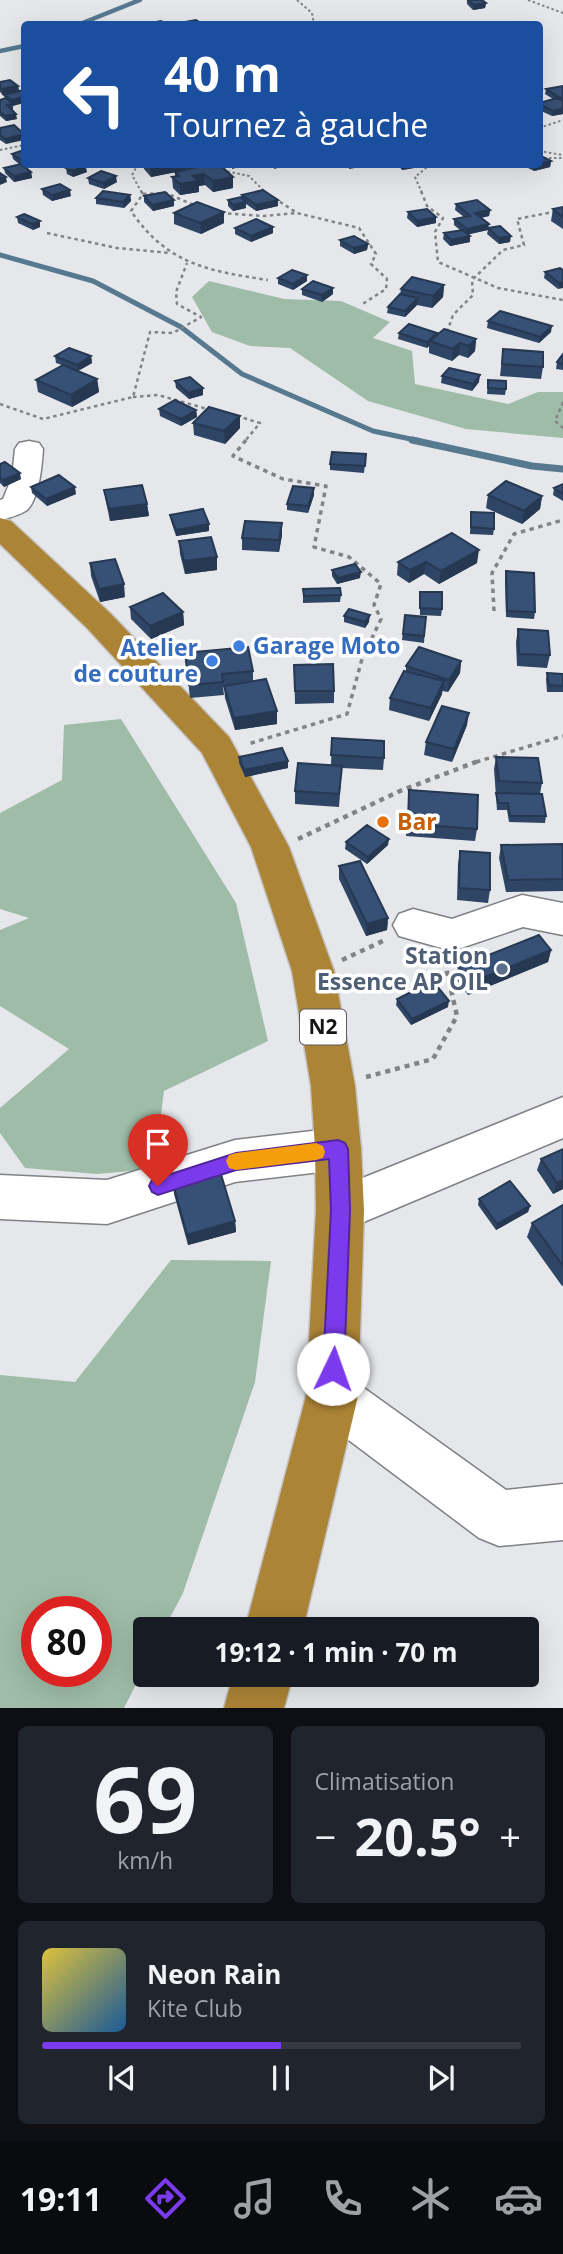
<!DOCTYPE html>
<html lang="fr">
<head>
<meta charset="utf-8">
<style>
	:root { --surface:#171b24; --page:#20242c; --text:#f1f3f6; --muted:#9ea1a6; --line:#363941; --accent:#7c3aed }
	body { margin:0; font-family:"Open Sans",sans-serif; background:var(--page); color:var(--text); height:100vh; display:flex; flex-direction:column; font-size:26px; white-space:nowrap }
	* { box-sizing:border-box; margin:0 }
	p { font-size:23px; color:var(--muted) }
	.icon { flex:none; width:38px; height:38px; fill:none; stroke:currentColor; stroke-width:2; stroke-linecap:round; stroke-linejoin:round }
	.map { position:relative; height:1708px; overflow:hidden }
	.panel { display:flex; flex-direction:column; gap:18px; padding:18px; background:#0d0f14; flex:1 }
	.panel>* { flex:none }
	.guide { position:absolute; left:21px; top:21px; width:522px; height:147px; border-radius:7px; box-shadow:0 7px 28px #0002; background:#1a4fa0; color:#fff; overflow:hidden }
	.speed { position:absolute; left:21px; top:1596px; display:flex; gap:14px; font-size:35px; font-weight:700; text-align:center }
	.speed>* { display:grid; place-content:center; width:91px; height:91px; border-radius:50%; background:var(--surface); box-shadow:0 7px 28px #0002; line-height:1 }
	.speed .limit { border:10px solid #d22; background:#fff; color:#111 }
	.pin { position:absolute; display:grid; place-items:center; width:60px; height:60px; color:#fff; margin:-72px -30px; border-radius:50% 50% 50% 0; rotate:-45deg; box-shadow:0 0 7px #0007 }
	.pin .icon { rotate:45deg }
	.me { position:absolute; width:77px; margin:-38px; rotate:3deg; stroke-linejoin:round; filter:drop-shadow(0 0 5px #0008) }
	.turn { display:flex; align-items:center; gap:24px; height:147px; padding:0 28px; font-size:32px }
	.turn .icon { width:91px; height:91px; stroke-width:2.5 }
	.turn b { display:block; font-size:49px; line-height:60px }
	.big { font-size:52px; font-weight:700; line-height:1.1 }
	.panel .tile { flex:1; display:flex; flex-direction:column; justify-content:center; gap:10px; min-width:0; padding:0 24px; border-radius:10px; background:var(--page) }
	.panel .dial { align-items:center; gap:0 }
	.dial b { font-size:91px; line-height:1 }
	.song { display:flex; align-items:center; gap:21px }
	.cover { width:84px; height:84px; border-radius:10px; background:linear-gradient(135deg,hsl(50 70% 55%),hsl(210 70% 35%)) }
	.played { height:7px; border-radius:4px; background:linear-gradient(90deg,var(--accent) 50%,var(--line) 50%) }
	.keys { display:flex; justify-content:space-around; direction:ltr }
	.heat { display:flex; justify-content:space-between; align-items:center; font-size:38px; direction:ltr }
	.panel .tiles { flex:1; display:grid; gap:18px; grid-template-columns:1fr 1fr }
	.tile:last-child { grid-column:span 2 }
	.trip { position:absolute; left:133px; top:1617px; width:406px; height:70px; border-radius:7px; background:var(--surface); box-shadow:0 7px 28px #0002; font-weight:700; line-height:70px; text-align:center }
	.dock { display:flex; height:112px; justify-content:space-around; align-items:center; background:#090b0e; color:var(--muted) }
	.dock .icon { width:49px; height:49px }
	.dock .active { color:var(--accent) }
	.dock b { font-size:32px; color:var(--text) }
	.map>svg:first-child { display:block }
	.green { fill:#9ebca7; fill-rule:evenodd }
	.lines { fill:none; stroke-linecap:round; stroke-linejoin:round }
	.stream-far2 { stroke:#567990; stroke-width:4.5 }
	.stream-far1 { stroke:#567990; stroke-width:5 }
	.stream { stroke:#567990; stroke-width:7 }
	.minor-casing { stroke:#7f8184; stroke-width:3 }
	.highway-casing { stroke:#c2c2c2; stroke-width:3 }
	.path-far3 { stroke:#828385; stroke-width:2; stroke-dasharray:2.5 2.5; stroke-linecap:butt }
	.path-far2 { stroke:#828385; stroke-width:2.5; stroke-dasharray:3.5 3.5; stroke-linecap:butt }
	.path-far1 { stroke:#828385; stroke-width:3.5; stroke-dasharray:4.5 4.5; stroke-linecap:butt }
	.path { stroke:#828385; stroke-width:4.5; stroke-dasharray:5 5; stroke-linecap:butt }
	.minor { fill:#fff; fill-rule:evenodd }
	.highway { fill:#ac8435; fill-rule:evenodd }
	.wall { fill:#2f4565 }
	.shaded-wall { fill:#263852 }
	.building { fill:#375075; stroke:#263852; stroke-width:2 }
	.route { fill:#7c3aed; stroke:#51269a; stroke-width:2 }
	.slow { fill:#f59e0b }
	.shop-dot { fill:#3f7fe0; stroke:#fff; stroke-width:2.5 }
	.food-dot { fill:#e8710a; stroke:#fff; stroke-width:2.5 }
	.service-dot { fill:#5c6f8a; stroke:#fff; stroke-width:2.5 }
	.labels { text-anchor:middle; stroke-width:7; stroke-linejoin:round; paint-order:stroke }
	.shield { fill:#fff; stroke:#5a5a5b; stroke-width:2 }
	.shield-label { font-size:21px; font-weight:bold; fill:#131415 }
	.shop-label { font-size:23px; font-weight:bold; fill:#366cbe; stroke:#fff; text-anchor:start }
	.food-label { font-size:23px; font-weight:bold; fill:#c56008; stroke:#fff; text-anchor:start }
	.service-label { font-size:23px; font-weight:bold; fill:#4e5e75; stroke:#fff; text-anchor:end }
</style>
</head>
<body>
<div class="map">
<svg width="563" height="1708" viewBox="0 0 563 1708">
	<rect width="100%" height="100%" fill="#e5e7ea"/>
	<path class="green" d="M209 281 284 299 341 301 390 322 373 338 412 351 415 384 508 404 538 392H563V438L466 429 368 401 290 348 250 346 212 332 192 297Z
		M121 719 236 903 268 1041 164 1091 154 1169 97 1174 25 1168 0 1133V1108L69 1049 0 1006V930L29 918 0 909V813L62 780 64 725Z
		M171 1260 271 1261 255 1382 183 1593 164 1629H145V1667L124 1708H0V1375L75 1382ZM37 1612H96V1671H37Z"/>
	<g class="lines">
		<path class="stream-far2" d="M80 24 140 0
			M0 51 24 46"/>
		<path class="stream-far1" d="M0 255 93 281 181 327 242 374 373 431 420 441"/>
		<path class="stream" d="M412 440 532 466 563 469"/>
		<defs>
			<path id="minor" d="M29 441 39 443 43 449C42 465 39 499 27 510 20 515 8 518 0 520V500L3 499 12 477 15 449 19 443Z
				M522 895 563 903V935L523 927 452 951 399 936 393 925 399 914 413 909 452 919Z
				M563 1097V1138L340 1232 323 1226 316 1210 323 1194Z
				M338 1128 354 1134 361 1149 354 1164 338 1170 235 1182 107 1224 0 1219V1175L107 1180 235 1140Z
				M332 1370 350 1378 506 1490 563 1484V1540L499 1546 479 1538 314 1414 306 1396 314 1378Z"/>
			<path id="highway" d="M0 518 11 521 111 614 229 737 289 847 334 971 355 1086 361 1149 364 1210 358 1396 303 1629H245L306 1396 316 1210 315 1149 311 1086 292 971 251 847 202 753 87 628 0 544Z
				M233 1675H293L284 1708H224Z"/>
		</defs>
		<use href="#minor" class="minor-casing"/>
		<use href="#highway" class="highway-casing"/>
		<path class="path-far3" d="M297 0 312 13 314 24
			M528 0 563 13
			M539 128 563 120
			M0 150 24 145
			M539 151 563 155
			M539 158H563
			M138 164 132 175 142 193
			M211 164 212 168 249 176 266 193
			M163 193H166
			M422 193 415 177 431 164"/>
		<path class="path-far2" d="M141 191 143 194 131 211C167 264 208 271 268 280
			M421 191 427 206 443 218 435 232 438 262 498 288 563 300
			M143 194 166 193 196 206
			M274 198 297 213 359 228 376 254 371 264 387 279 386 289 361 305
			M221 213 264 216 296 213
			M47 233 117 248 170 253
			M447 332 453 315 473 295 472 280 503 250 524 245 517 219 563 210
			M133 397 158 395 211 410
			M563 402 555 421 563 428
			M0 404 43 419 133 397 150 332 173 333 201 317 177 304 176 292 187 263
			M237 416 260 423 245 441"/>
		<path class="path-far1" d="M246 440 233 456 283 479 326 486 314 547 349 557 381 584 374 605 381 619 362 659 347 714 248 744
			M494 611 492 573 514 534 563 520
			M476 762 563 736"/>
		<path class="path" d="M298 839 400 791 481 760
			M342 960 385 940
			M366 1077 433 1059 457 1016 445 963"/>
		<use href="#minor" class="minor"/>
		<use href="#highway" class="highway"/>
	</g>
	<path class="wall" d="M467 0H482L486 3 485 8 473 10 467 4Z
		M0 82 18 86 19 91 13 106V110H12L17 119 6 121 0 116V100L5 99 4 95 18 92 3 95 0 92Z
		M563 86V114L552 116 539 110V103L553 99 545 94 546 89Z
		M0 128 24 133 6 144 0 140Z
		M24 150 23 165 31 172 32 178 14 182 5 173 4 168 19 164 13 159 12 154Z
		M551 161 550 167 534 171 524 166V164H539Z
		M143 164H187V169L233 177V188L213 192 205 185 199 186V192L180 195 173 188 172 177H175V172L151 177 144 169Z
		M397 164H420V167L402 170Z
		M66 168 87 172 73 177 67 174Z
		M88 178 117 182 104 189 89 184Z
		M42 189 71 196 52 201 43 195Z
		M130 195 131 201 124 208 96 204V198Z
		M242 195 278 200V206L256 211 246 204V208L233 211 228 206V200L242 198Z
		M144 196 174 200V206L153 211 144 202Z
		M456 204 490 210 489 216 481 218 488 228 510 242 499 244 487 234 488 230 469 234 470 242 450 246 443 239 444 233 460 230 454 225V219L464 217 455 210Z
		M563 207V229L551 221 553 209Z
		M224 212V223L201 234 174 224V213Z
		M408 212 436 217V223L417 227 407 218Z
		M17 217 40 221V227L33 230 18 223Z
		M273 227V233L251 242 235 234V228Z
		M340 240 368 244 367 250 354 254 340 246Z
		M563 270 558 289 544 278 545 272Z
		M307 275V281L293 290 278 284V278Z
		M444 285 443 297 432 308 417 305 405 317 387 313 388 307 400 294 401 289Z
		M302 289 333 294 322 302 302 295Z
		M488 321 551 332 539 343 487 328Z
		M399 333H437V335L476 339 475 351 468 358 459 355 452 361 429 353V346L427 348 398 339Z
		M503 349 543 367 541 379 500 376Z
		M563 354V370L556 369 557 362Z
		M55 356H91L92 363 78 371 97 379 99 392 72 407 38 392 36 380 62 365 56 363Z
		M442 376 479 382 472 391 441 383Z
		M488 380 506 389 505 395 487 394Z
		M175 381 203 395 189 399 176 388Z
		M159 409 196 410 197 417 181 426 160 416Z
		M240 416V428L225 444 194 435 193 423Z
		M366 454 364 473 330 470V464Z
		M0 464 21 479 4 487 0 483Z
		M563 484V501L553 495 554 488Z
		M31 487 76 494 47 506 32 493Z
		M314 488V495L308 513 287 510V504Z
		M104 490 147 504 149 516 110 521 106 502Z
		M488 495 542 496 540 509 522 524 486 508Z
		M471 512 494 529 493 535 470 534Z
		M170 515 209 524V531L176 536 171 521Z
		M282 535 279 552 242 550V538Z
		M179 541 217 570 185 574 180 554Z
		M398 562 477 563 439 584 424 574 409 583 397 575Z
		M90 563 125 597 100 602 91 576Z
		M332 570 360 578 337 584 332 576Z
		M506 571 535 612 534 619 506 617 505 577Z
		M303 589 341 595 340 602 303 603Z
		M420 592 442 609 441 616 420 615Z
		M130 607 183 612 184 625 151 639 131 619Z
		M405 615 426 617 424 643 402 640Z
		M344 616 369 622 365 628 344 622Z
		M518 629 550 655 547 668 517 666 516 642Z
		M185 653 253 671V681L277 711V724L235 730 225 698 224 686H223L224 695 190 698Z
		M461 661 460 673 448 692 442 691V694L429 721 389 710 390 698 406 671V666Z
		M294 665 334 691V703L295 704Z
		M547 673 563 674V692H547L546 679Z
		M467 725 452 762 424 755 426 742Z
		M332 738 384 758 383 770 342 768 339 807 295 804V791L331 765Z
		M239 757 288 761V768L245 777 239 763Z
		M496 757 542 783 540 794 546 816 545 823 509 822 507 810H497L494 769Z
		M409 790 477 829 475 841 406 836Z
		M346 842 388 845 367 864 345 849Z
		M501 845 563 850V891L506 892 499 858Z
		M460 851 490 890 488 903 457 900 458 864Z
		M339 866 388 918 387 930 366 936 339 879Z
		M551 950 548 962 468 995 456 979 458 967Z
		M397 999 448 1007 411 1025 396 1005Z
		M541 1159 563 1189 553 1194 537 1170Z
		M173 1184 235 1221 236 1232 188 1245 174 1194Z
		M479 1199 530 1206 528 1212 496 1230 478 1205Z
		M563 1205V1285L562 1286 527 1237 532 1223Z"/>
	<path class="shaded-wall" d="M486 3 485 8 473 10 474 5Z
		M18 86 19 91 3 95 2 89Z
		M24 97V103L13 106 12 100Z
		M563 108V114L552 116 553 111Z
		M16 114 17 119 6 121 5 116Z
		M24 134V140L6 144 5 139Z
		M24 159 25 164 21 165V160Z
		M551 161 550 167 534 171 535 165Z
		M157 164H187V170L151 177 150 166Z
		M232 164H252L232 169Z
		M274 164H292L274 169Z
		M349 164H366V166L349 169Z
		M403 164H420V167L402 170Z
		M86 167 87 172 73 177 72 171Z
		M31 172 32 178 14 182V176Z
		M204 174 205 185 199 186V192L180 195V184L193 176Z
		M116 176 117 182 104 189 103 183Z
		M6 177 7 182 0 185V179Z
		M233 177V188L213 192V181Z
		M70 190 71 196 52 201V195Z
		M130 195 131 201 124 208 123 202Z
		M174 200V206L153 211 152 205Z
		M278 200V206L256 211V205Z
		M246 202V208L233 211V205Z
		M490 210 489 216 474 219 475 213Z
		M224 212V223L201 234 200 223Z
		M436 217V223L417 227V221Z
		M40 221V227L33 230 32 224Z
		M489 224 488 230 466 235 467 229Z
		M273 227V233L251 242V236Z
		M470 236V242L450 246 451 240Z
		M511 236 510 242 499 244V238Z
		M368 244 367 250 354 254V248Z
		M307 275V281L293 290V284Z
		M563 282V288L558 289 559 283Z
		M444 285 443 297 432 308 433 296Z
		M333 288V294L322 302V295Z
		M418 298 417 305 405 317V311Z
		M552 326 551 332 539 343 540 337Z
		M437 333V339L430 341 429 346 427 348V342Z
		M476 339 475 351 468 358 469 346Z
		M460 343 459 355 452 361 453 349Z
		M91 356 92 363 78 371 77 365Z
		M480 375 479 382 472 391 473 384Z
		M97 379 99 392 72 407 71 395Z
		M203 388V395L189 399 188 393Z
		M196 410 197 417 181 426V419Z
		M240 416V428L225 444 224 431Z
		M20 473 21 479 4 487 3 480Z
		M75 487 76 494 47 506 46 499Z
		M314 488V495L308 513V506Z
		M542 496 540 509 522 524 524 511Z
		M147 504 149 516 110 521 109 509Z
		M282 523V535L279 552V540Z
		M209 524V531L176 536V530Z
		M479 550 477 563 439 584 441 571Z
		M217 557V570L185 574 184 561Z
		M426 562 424 574 409 583 410 570Z
		M361 572 360 578 337 584 338 578Z
		M124 584 125 597 100 602 99 589Z
		M183 612 184 625 151 639 150 626Z
		M370 615 369 622 365 628V622Z
		M461 661 460 673 448 692 449 680Z
		M444 681 442 694 429 721 431 708Z
		M277 711V724L235 730 234 718Z
		M469 713 467 725 452 762 454 749Z
		M288 761V768L245 777 244 770Z
		M389 839 388 845 367 864 368 857Z
		M388 918 387 930 366 936 367 924Z
		M551 950 548 962 468 995 470 983Z
		M449 1001 448 1007 411 1025 412 1019Z
		M563 1180V1189L553 1194 557 1183Z
		M530 1206 528 1212 496 1230 497 1224Z
		M235 1221 236 1232 188 1245 187 1235Z"/>
	<path class="building" d="M468 0H482L486 3 474 5Z
		M196 20 203 24H174Z
		M161 21 166 24H146Z
		M10 80 18 86 2 89 0 88V82Z
		M563 86V97L560 98 546 89Z
		M23 90 24 91V97L12 100 4 95Z
		M6 98 13 104 7 105 16 114 5 116 0 112V100Z
		M557 98 563 101V108L553 111 539 104V103Z
		M14 125 24 134 5 139 0 135V128Z
		M24 150V159L21 160 12 154Z
		M539 156H541L551 161 539 164Z
		M21 164 31 172 14 176 4 168Z
		M76 164H82L86 167 72 171 66 168Z
		M210 164H219L233 177 213 181 204 174 193 176 198 181 180 184 172 177 179 176 175 172Z
		M101 171 116 176 103 183 88 178Z
		M0 173 6 177 0 179Z
		M60 184 70 190 52 195 42 189Z
		M263 190 278 200 256 205 242 195Z
		M103 191 130 195 123 202 96 198Z
		M165 192 174 200 152 205 144 196Z
		M241 197 246 202 233 205 228 200Z
		M477 200 490 210 475 213 489 224 467 229 454 219 470 216 456 204Z
		M197 202 224 212 200 223 174 213Z
		M563 207V217L553 209Z
		M427 209 436 217 417 221 408 212Z
		M24 214 40 221 32 224 17 217Z
		M256 219 273 227 251 236 235 228Z
		M500 226 511 236 499 238 488 228Z
		M463 230 470 236 451 240 444 233Z
		M354 236 368 244 354 248 340 240Z
		M560 268 563 270V282L559 283 545 272Z
		M292 270 307 275 293 284 278 278Z
		M412 277 444 285 433 296 401 289Z
		M313 281 333 288 322 295 302 289Z
		M400 294 418 298 405 311 388 307Z
		M500 311 552 326 540 337 488 321Z
		M409 324 437 333 427 342 399 333Z
		M444 329 476 339 469 346 460 343 453 349 430 341Z
		M69 348 91 356 77 365 55 356Z
		M503 349 543 352V367L502 364Z
		M563 354V364L557 362Z
		M63 365 97 379 71 395 36 380Z
		M449 368 480 375 473 384 442 376Z
		M190 377 203 388 188 393 175 381Z
		M488 380 506 381V389L488 388Z
		M175 400 196 410 181 419 159 409Z
		M209 407 240 416 224 431 193 423Z
		M332 452 366 454 365 466 330 464Z
		M5 462 20 473 3 480 0 478V464Z
		M59 475 75 487 46 499 31 487Z
		M506 481 542 496 524 511 488 495Z
		M563 484V494L554 488Z
		M142 485 147 504 109 509 104 490Z
		M293 486 314 488 308 506 287 504Z
		M203 509 209 524 176 530 170 515Z
		M471 512 494 513V529L471 527Z
		M245 521 282 523 279 540 242 538Z
		M452 533 479 550 441 571 426 562 410 570 398 562Z
		M211 537 217 557 184 561 179 541Z
		M115 559 124 584 99 589 90 563Z
		M355 564 361 572 338 578 332 570Z
		M506 571 534 573 535 612 507 611Z
		M340 588 341 595 304 596 303 589Z
		M420 592H442V609L420 608Z
		M163 593 183 612 150 626 130 607Z
		M349 609 370 615 365 622 344 616Z
		M405 615 426 617 424 636 403 634Z
		M518 629 548 631 550 655 519 654Z
		M248 647 253 671 222 674 223 682 189 685 185 653Z
		M419 647 461 661 449 680 406 666Z
		M333 664 334 691H295L294 665Z
		M404 671 444 681 431 708 390 698Z
		M547 673 563 674V686L549 685Z
		M266 679 277 711 234 718 224 686Z
		M442 706 469 713 454 749 426 742Z
		M332 738 384 741V758L331 755Z
		M282 748 288 761 244 770 239 757Z
		M496 757 538 758 542 783 499 781Z
		M298 763 342 766 339 794 295 791Z
		M409 790 478 795 477 829 408 824Z
		M496 793 542 794 546 816H510L508 803H498Z
		M367 825 389 839 368 857 346 842Z
		M562 844 563 850V879L508 880 501 845Z
		M460 851 490 853V890L459 888Z
		M360 861 388 918 367 924 339 866Z
		M539 935 551 950 470 983 458 967Z
		M433 981 449 1001 412 1019 397 999Z
		M563 1149V1180L557 1183 541 1159Z
		M220 1171 235 1221 187 1235 173 1184Z
		M510 1181 530 1206 497 1224 479 1199Z
		M563 1205V1266L532 1223Z"/>
	<path class="route" d="M338 1140 345 1143 348 1149 350 1210 344 1369 341 1377 333 1380 326 1377 323 1369 331 1210 329 1159 236 1170 158 1195 152 1192 149 1186 152 1180 236 1153Z"/>
	<path class="slow" d="M316 1143 323 1146 325 1152 323 1158 316 1160 236 1170 229 1168 226 1161 229 1155 236 1153Z"/>
	<g class="shop-dot">
		<circle cx="239" cy="646" r="7"/>
		<circle cx="212" cy="661" r="7"/>
	</g>
	<circle class="food-dot" cx="383" cy="822" r="7"/>
	<circle class="service-dot" cx="502" cy="969" r="7"/>
	<g class="labels">
		<rect class="shield" x="300" y="1009.5" width="46" height="35" rx="5"/>
		<g class="shield-label">
			<text x="323" y="1034">N2</text>
		</g>
		<g class="shop-label">
			<text x="253" y="654">Garage Moto</text>
			<text x="198" y="656" text-anchor="end">Atelier<tspan x="198" dy="26">de couture</tspan></text>
		</g>
		<g class="food-label">
			<text x="397" y="830">Bar</text>
		</g>
		<g class="service-label">
			<text x="488" y="964">Station<tspan x="488" dy="26">Essence AP OIL</tspan></text>
		</g>
	</g>
</svg>
<div class="speed"><div class="limit">80</div></div>
<div class="pin" style="left:158px;top:1186px;background:#d93025"><svg class="icon" aria-label="arrive" viewBox="0 0 24 24"><path d="M6 21V4h12l-3 4 3 4H6"/></svg></div>
<svg class="me" style="left:333px;top:1369px" viewBox="-20 -20 40 40"><circle r="19" fill="#fff"/><path d="M0-13L10 11 0 6-10 11z" fill="#7c3aed"/></svg>
<div class="trip">19:12 · 1 min · 70 m</div>
<div class="guide">
<div class="turn"><svg class="icon" aria-label="left" viewBox="0 0 24 24"><path d="M17 20v-9H6M10 6l-5 5 5 5"/></svg><div><b>40 m</b>Tournez à gauche</div></div>
</div>
</div>
<section class="panel">
<div class="tiles">
<div class="tile dial"><b>69</b><p>km/h</p></div>
<div class="tile"><p>Climatisation</p>
<div class="heat"><a>−</a><b class="big">20.5°</b><a>+</a></div>
</div>
<div class="tile">
<div class="song"><i class="cover"></i><div><b>Neon Rain</b><p>Kite Club</p></div></div>
<div class="played"></div>
<div class="keys"><svg class="icon" aria-label="previous" viewBox="0 0 24 24"><path d="M18 5L8 12l10 7zM5 5v14"/></svg><svg class="icon" aria-label="pause" viewBox="0 0 24 24"><path d="M8 5v14M16 5v14"/></svg><svg class="icon" aria-label="next" viewBox="0 0 24 24"><path d="M6 5l10 7-10 7zM19 5v14"/></svg></div>
</div>
</div>
</section>
<nav class="dock">
<b>19:11</b>
<svg class="icon active" aria-label="directions" viewBox="0 0 24 24"><path d="M12 3l9 9-9 9-9-9zM9 14v-3h6M13 9l2 2-2 2"/></svg>
<svg class="icon" aria-label="music" viewBox="0 0 24 24"><path d="M9 18V5l10-2v13"/><circle cx="6" cy="18" r="3"/><circle cx="16" cy="16" r="3"/></svg>
<svg class="icon" aria-label="phone" viewBox="0 0 24 24"><path d="M5 4h4l2 5-3 2q2 4 5 5l2-3 5 2v4C11 20 4 13 5 4z"/></svg>
<svg class="icon" aria-label="climate" viewBox="0 0 24 24"><path d="M12 3v18M4 7l16 10M4 17L20 7"/></svg>
<svg class="icon" aria-label="car" viewBox="0 0 24 24"><path d="M5 17H2v-5l4-1 3-4h7l3 4 3 1v5h-3M9 17h6M6 11h13"/><circle cx="7" cy="17" r="2"/><circle cx="17" cy="17" r="2"/></svg>
</nav>
</body>
</html>
